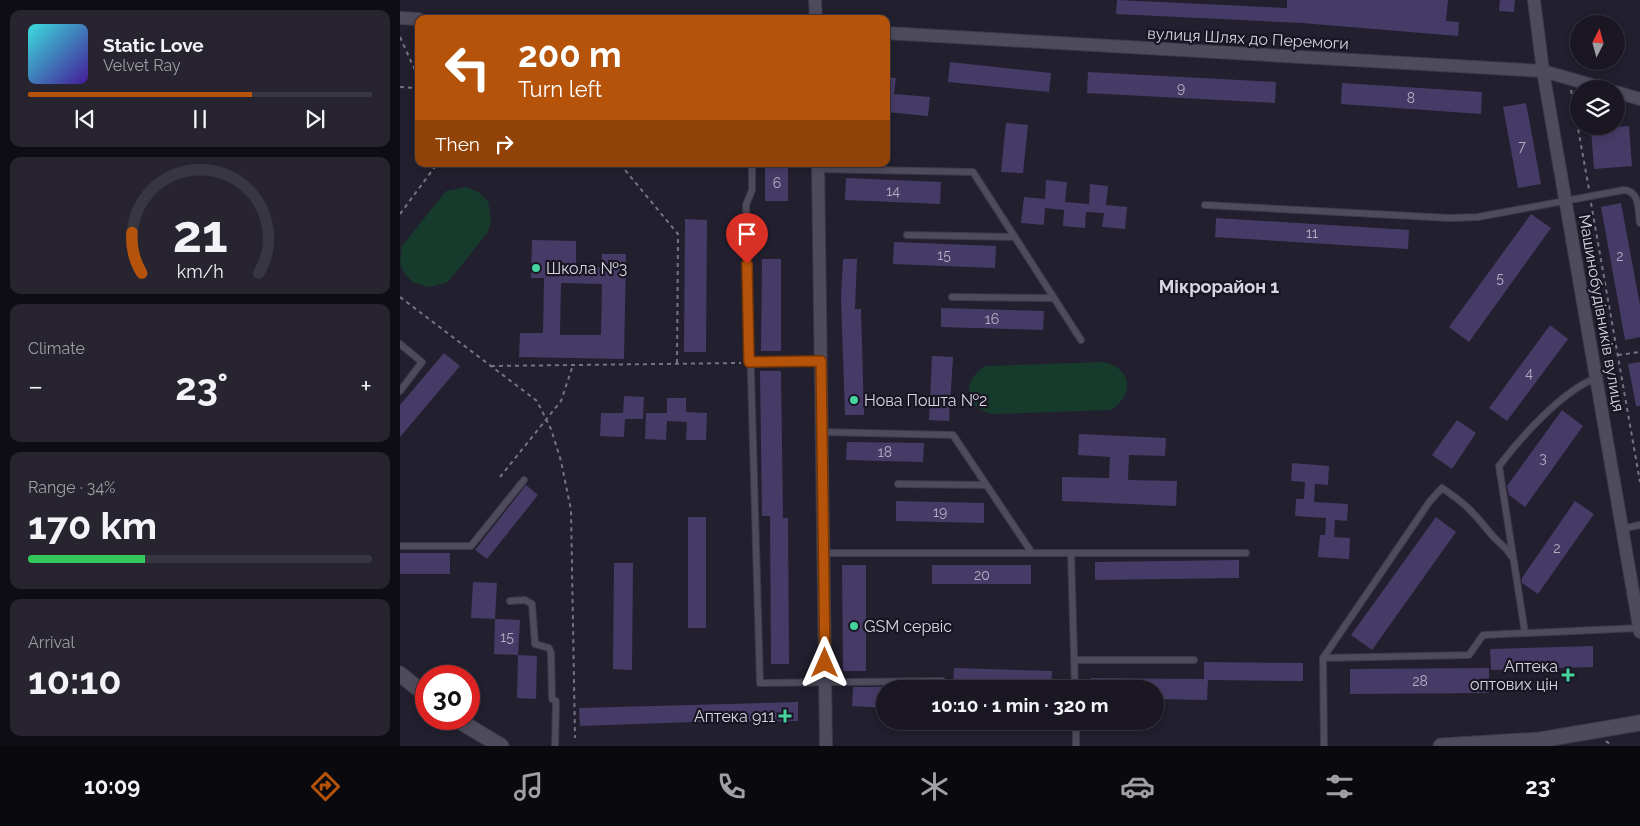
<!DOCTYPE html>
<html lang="en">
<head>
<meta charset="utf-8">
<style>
	:root { --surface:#1a1722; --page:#27242f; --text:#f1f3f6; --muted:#9f9fa5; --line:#383640; --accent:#b45309 }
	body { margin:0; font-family:Raleway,sans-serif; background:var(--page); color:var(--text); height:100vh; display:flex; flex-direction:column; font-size:19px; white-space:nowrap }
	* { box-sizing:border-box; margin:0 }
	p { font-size:16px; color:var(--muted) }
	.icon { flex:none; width:28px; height:28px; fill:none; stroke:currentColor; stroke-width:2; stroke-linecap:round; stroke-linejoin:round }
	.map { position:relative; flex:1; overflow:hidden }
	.drawer { display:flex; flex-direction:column; gap:10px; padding:10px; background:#0e0d13; width:400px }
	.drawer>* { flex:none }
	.hud { position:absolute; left:15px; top:15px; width:475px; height:152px; border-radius:10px; box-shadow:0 2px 8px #0003,0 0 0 1px var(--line); background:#b45309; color:#fff; overflow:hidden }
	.needle { width:32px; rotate:6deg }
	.controls { position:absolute; left:1170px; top:15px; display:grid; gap:10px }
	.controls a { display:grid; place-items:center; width:55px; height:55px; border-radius:50%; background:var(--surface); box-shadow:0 2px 8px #0003,0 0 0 1px var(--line); font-size:25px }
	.speed { position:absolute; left:15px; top:665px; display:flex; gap:10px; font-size:25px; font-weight:700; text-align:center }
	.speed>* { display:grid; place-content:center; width:65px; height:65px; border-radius:50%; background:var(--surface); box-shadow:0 2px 8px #0003,0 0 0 1px var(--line); line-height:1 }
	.speed .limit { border:8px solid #d22; background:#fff; color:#111 }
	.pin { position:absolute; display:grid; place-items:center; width:42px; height:42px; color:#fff; margin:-51px -21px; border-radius:50% 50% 50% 0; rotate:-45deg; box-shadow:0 0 5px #0007 }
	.pin .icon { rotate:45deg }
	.me { position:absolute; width:55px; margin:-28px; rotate:0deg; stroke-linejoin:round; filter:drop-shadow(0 0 4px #0008) }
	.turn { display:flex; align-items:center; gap:18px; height:105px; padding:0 20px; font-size:22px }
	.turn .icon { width:65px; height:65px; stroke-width:2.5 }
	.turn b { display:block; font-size:35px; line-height:42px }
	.then { display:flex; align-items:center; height:48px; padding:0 20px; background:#0003; gap:10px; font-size:19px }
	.big { font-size:38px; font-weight:700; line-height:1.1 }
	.drawer .card { flex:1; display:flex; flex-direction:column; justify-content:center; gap:8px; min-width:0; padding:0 18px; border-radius:10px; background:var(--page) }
	.drawer .dial { align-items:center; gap:0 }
	.dial svg { height:130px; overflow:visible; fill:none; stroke:var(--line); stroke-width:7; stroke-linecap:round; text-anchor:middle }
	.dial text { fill:var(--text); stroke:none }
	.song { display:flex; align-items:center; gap:15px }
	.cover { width:60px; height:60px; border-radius:8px; background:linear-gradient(135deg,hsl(180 70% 55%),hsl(260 70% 35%)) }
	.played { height:5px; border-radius:2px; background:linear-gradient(90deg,var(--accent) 65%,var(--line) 65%) }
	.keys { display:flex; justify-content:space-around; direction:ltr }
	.heat { display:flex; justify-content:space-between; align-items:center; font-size:28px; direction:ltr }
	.charge { height:8px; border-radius:4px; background:linear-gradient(90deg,#34c759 34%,var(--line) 0) }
	.trip { position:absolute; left:476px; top:680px; width:288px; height:50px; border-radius:25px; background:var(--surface); box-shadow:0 2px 8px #0003,0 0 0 1px var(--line); font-weight:700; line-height:50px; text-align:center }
	.dock { display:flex; height:80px; justify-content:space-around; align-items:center; background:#0a090e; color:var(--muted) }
	.dock .icon { width:35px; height:35px }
	.dock .active { color:var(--accent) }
	.dock b { font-size:22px; color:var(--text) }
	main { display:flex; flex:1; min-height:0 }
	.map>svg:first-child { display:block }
	.green { fill:#163b2c }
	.building { fill:#463b66; fill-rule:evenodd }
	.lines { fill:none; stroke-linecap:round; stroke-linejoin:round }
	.service-casing { stroke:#3d3a47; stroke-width:8 }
	.minor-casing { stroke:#3d3a47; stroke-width:14 }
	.tertiary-casing { stroke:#3d3a47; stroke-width:17 }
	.path { stroke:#777481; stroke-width:2; stroke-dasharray:4 4; stroke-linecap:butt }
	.service { stroke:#4e4b5c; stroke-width:6 }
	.minor { stroke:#4e4b5c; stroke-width:12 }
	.tertiary { stroke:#4e4b5c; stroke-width:15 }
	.route-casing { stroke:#753606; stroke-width:12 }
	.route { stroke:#b45309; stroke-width:9 }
	.poi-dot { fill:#46d49e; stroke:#191624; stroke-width:2 }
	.labels { text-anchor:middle; stroke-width:4.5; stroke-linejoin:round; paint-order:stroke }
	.number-label { font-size:14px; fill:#b4afc2 }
	.street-label { font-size:16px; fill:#d8d6e1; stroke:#191624 }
	.poi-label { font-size:16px; fill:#d8d6e1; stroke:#191624; text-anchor:start }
	.neighbourhood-label { font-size:18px; font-weight:bold; fill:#d8d6e1; stroke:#191624 }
</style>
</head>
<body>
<main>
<section class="drawer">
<div class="card">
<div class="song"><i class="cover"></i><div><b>Static Love</b><p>Velvet Ray</p></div></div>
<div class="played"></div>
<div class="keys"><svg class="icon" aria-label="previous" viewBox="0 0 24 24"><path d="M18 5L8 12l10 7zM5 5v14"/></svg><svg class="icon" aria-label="pause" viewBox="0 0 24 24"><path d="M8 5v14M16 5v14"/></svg><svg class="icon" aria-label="next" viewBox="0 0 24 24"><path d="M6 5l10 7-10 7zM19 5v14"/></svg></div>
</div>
<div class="card dial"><svg viewBox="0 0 100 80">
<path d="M14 69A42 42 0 1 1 86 69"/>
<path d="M14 69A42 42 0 0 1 8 44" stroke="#b45309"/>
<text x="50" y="56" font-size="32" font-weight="700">21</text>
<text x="50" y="72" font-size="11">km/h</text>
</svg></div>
<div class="card"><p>Climate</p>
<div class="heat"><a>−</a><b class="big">23°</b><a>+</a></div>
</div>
<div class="card"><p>Range · 34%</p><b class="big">170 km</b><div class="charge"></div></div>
<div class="card"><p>Arrival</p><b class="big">10:10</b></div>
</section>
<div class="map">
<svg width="1240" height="746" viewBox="0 0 1240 746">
	<rect width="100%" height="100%" fill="#221f2e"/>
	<path class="green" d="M66 187 78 192 88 201 91 220 88 232 48 282 30 287 14 283 5 274 0 264 2 246 46 191Z
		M704 362C733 369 734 395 711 410L592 414C563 407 562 381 585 366Z"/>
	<path class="building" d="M717 0 887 8V0H1048L1046 21 1059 22 1058 36 902 23 716 14Z
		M1100 0H1115L1114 12 1099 11Z
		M550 62 651 73 649 92 548 82Z
		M688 72 876 82 875 103 687 93Z
		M486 77 496 78 494 94 530 97 528 116 486 112Z
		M942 83 1082 92 1081 114 941 104Z
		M1126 103 1141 184 1118 188 1103 107Z
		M606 123 628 125 623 173 601 172Z
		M1229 126 1232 166 1194 169 1191 129Z
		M365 164H388V201H365Z
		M446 178 541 182 540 204 445 200Z
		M646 180 667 182 665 202 689 204 690 184 708 186 706 205 727 207 725 229 702 227 704 213 686 212 685 228 663 226 664 210 645 208 644 225 621 223 624 197 645 199Z
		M1221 203 1240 305V337L1225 340 1201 207Z
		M1131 214 1151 228 1069 342 1049 327Z
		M816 218 1009 230 1008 249 815 237Z
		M285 219 307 220 306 352H284Z
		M132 240 176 241V267H201L202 254H226L224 359 119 357 120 333H143L144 278H131ZM161 283 202 284 201 335H160Z
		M494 242 596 246 595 268 493 264Z
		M362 259H381V351H361Z
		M443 259H457L455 309H461L464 415H445L441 298Z
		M541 308 644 311 643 330 541 327Z
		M1150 325 1168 339 1107 421 1089 408Z
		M44 353 60 366 0 437V405Z
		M532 356 553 357 549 421 529 420Z
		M1240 362V406H1236L1228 364Z
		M360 371H381L383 518H388L389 664H371L370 516H362Z
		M224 396 244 397 243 419H225L224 437 200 436 201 413H223Z
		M267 398H286V412L307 413 306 440H286L287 422 267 421 266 440 245 439 246 413H267Z
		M1162 410 1183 426 1125 507 1109 495 1107 486Z
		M1057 420 1076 433 1052 469 1032 455Z
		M679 434 766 438 765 456 729 455 728 480 777 481 776 506 662 501V477L709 478 710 457 678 455Z
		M447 442 524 443 523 462 446 460Z
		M892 463 929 466 928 485 915 484 914 502 948 504 947 521 935 520 934 537 950 538 949 559 918 557 920 535H925L926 518 895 516 896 499H904L905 482 891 481Z
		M126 485 138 495 87 559 75 550Z
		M496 501 584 503V523L496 521Z
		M1175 501 1194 514 1138 594 1122 583V578Z
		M288 517H306V628H288Z
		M1036 517 1056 532 972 650 951 635Z
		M0 553H50V574H0Z
		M839 560V578L695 580V562Z
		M214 563H233L232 670 213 669Z
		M442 565H466V671H443Z
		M532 565H631V584H532Z
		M73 582 97 583 95 619 71 618Z
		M95 619 120 620 118 655 94 654Z
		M1193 646V667L1091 670 1090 649Z
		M118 655 137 656 136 699 117 698Z
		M804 662 903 663V681L808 680 807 700 755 699V689H691V678L804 679Z
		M554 668 652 671 651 689H553Z
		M1089 668V693L950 694V669Z
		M453 687H485V708L452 706Z
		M398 702V721L294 722 180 726 179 708Z"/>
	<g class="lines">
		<defs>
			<path id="service" d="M352 164V190L346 205 360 683 542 681
				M418 169 573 172 681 340
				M805 205 1050 218 1078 217 1224 190C1240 191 1238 210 1240 223
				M507 235 615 237
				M552 297 652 298
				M0 344 22 362 0 391
				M349 362 421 361
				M421 432 553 435 632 553H424
				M498 484 586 485
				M1222 529 1240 525
				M0 546H71L124 480
				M632 553H671L675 689
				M671 553H846
				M110 601 125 600 132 604 135 644 149 648 151 653 152 699 156 701 155 746
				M1125 633 1099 466C1121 437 1162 391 1196 378
				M923 658 1069 655 1083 635 1239 628
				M674 660H794
				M676 721V746
				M924 746 923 658 1030 501 1042 488C1065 503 1074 513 1091 534 1098 543 1107 547 1112 557"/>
			<path id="minor" d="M415 0 416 19
				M1134 0 1143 71 1240 632
				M0 18 19 19
				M486 33 1143 71 1206 89
				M1216 92 1240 99
				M418 164 426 746"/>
			<path id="tertiary" d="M0 674 26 695
				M56 719 101 746
				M1041 746 1140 740 1240 723"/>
		</defs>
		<use href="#service" class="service-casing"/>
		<use href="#minor" class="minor-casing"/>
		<use href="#tertiary" class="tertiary-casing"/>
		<path class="path" d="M0 37 19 79
			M0 87 19 88
			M1171 90 1189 189
			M220 164 278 234 277 363
			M1191 203 1240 482
			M0 214 37 164
			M0 297 137 401 151 429 161 461 171 510 175 738
			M1218 355 1240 352
			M91 366 341 363
			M100 477 161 401 173 365
			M1206 741 1212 746"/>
		<use href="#service" class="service"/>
		<use href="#minor" class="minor"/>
		<use href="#tertiary" class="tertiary"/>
	</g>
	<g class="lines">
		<defs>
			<path id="route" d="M347 264 349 362 421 361 425 663"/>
		</defs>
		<use href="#route" class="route-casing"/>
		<use href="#route" class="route"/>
	</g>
	<g class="poi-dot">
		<circle cx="136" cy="268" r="5"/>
		<circle cx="454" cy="400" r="5"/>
		<circle cx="454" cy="626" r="5"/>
		<path d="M1165.5 667.5h5v5h5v5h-5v5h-5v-5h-5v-5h5z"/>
		<path d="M382.5 708.5h5v5h5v5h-5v5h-5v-5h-5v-5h5z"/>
	</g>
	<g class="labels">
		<g class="number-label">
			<text x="781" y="93">9</text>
			<text x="1011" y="103">8</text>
			<text x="1122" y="151">7</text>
			<text x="377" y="188">6</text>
			<text x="493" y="196">14</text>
			<text x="912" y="238">11</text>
			<text x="544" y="260">15</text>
			<text x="1220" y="261">2</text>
			<text x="1100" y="283">5</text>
			<text x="592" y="324">16</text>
			<text x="1129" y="378">4</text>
			<text x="485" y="457">18</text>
			<text x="1143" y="463">3</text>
			<text x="540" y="517">19</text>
			<text x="1157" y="553">2</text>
			<text x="582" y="580">20</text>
			<text x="107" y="642">15</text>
			<text x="1020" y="686">28</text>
		</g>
		<g class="street-label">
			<text transform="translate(848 38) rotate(3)" y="6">вулиця Шлях до Перемоги</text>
			<text transform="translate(1202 313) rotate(80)" y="6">Машинобудівників вулиця</text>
		</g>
		<g class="poi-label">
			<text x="146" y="274">Школа №3</text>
			<text x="464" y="406">Нова Пошта №2</text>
			<text x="464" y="632">GSM сервіс</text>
			<text x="1158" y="672" text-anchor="end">Аптека<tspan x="1158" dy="18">оптових цін</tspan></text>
			<text x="375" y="722" text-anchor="end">Аптека 911</text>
		</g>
		<g class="neighbourhood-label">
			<text x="819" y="293">Мікрорайон 1</text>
		</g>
	</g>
</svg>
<div class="controls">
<a><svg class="needle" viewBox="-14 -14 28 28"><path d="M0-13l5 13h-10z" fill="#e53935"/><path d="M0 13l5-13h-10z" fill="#9f9fa5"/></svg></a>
<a><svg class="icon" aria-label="layers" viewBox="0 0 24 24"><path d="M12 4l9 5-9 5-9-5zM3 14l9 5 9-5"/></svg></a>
</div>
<div class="speed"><div class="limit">30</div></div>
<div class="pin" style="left:347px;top:264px;background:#d93025"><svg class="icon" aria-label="arrive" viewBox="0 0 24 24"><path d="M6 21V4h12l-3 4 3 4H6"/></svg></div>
<svg class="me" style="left:425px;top:663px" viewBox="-20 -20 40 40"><path d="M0-17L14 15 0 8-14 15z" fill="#b45309" stroke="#fff" stroke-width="4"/></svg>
<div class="trip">10:10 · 1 min · 320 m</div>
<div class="hud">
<div class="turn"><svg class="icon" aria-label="left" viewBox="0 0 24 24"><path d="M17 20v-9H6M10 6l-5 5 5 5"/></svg><div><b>200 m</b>Turn left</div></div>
<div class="then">Then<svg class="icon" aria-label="right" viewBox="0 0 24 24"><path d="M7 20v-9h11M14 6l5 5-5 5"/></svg></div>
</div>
</div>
</main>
<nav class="dock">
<b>10:09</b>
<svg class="icon active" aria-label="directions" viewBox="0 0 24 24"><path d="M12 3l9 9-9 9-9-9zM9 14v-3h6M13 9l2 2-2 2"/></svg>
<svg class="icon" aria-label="music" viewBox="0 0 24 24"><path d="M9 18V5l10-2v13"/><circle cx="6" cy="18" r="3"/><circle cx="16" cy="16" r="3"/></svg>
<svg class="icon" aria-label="phone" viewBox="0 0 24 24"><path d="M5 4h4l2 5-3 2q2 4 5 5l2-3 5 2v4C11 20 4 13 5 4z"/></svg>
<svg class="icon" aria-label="climate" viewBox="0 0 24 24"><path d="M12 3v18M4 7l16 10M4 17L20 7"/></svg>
<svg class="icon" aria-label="car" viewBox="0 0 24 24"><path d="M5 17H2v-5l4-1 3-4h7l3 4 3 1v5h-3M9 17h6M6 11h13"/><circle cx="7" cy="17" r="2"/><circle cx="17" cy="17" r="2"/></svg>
<svg class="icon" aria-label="filters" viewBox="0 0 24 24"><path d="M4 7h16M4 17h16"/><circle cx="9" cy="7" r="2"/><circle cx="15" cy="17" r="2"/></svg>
<b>23°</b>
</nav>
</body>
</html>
